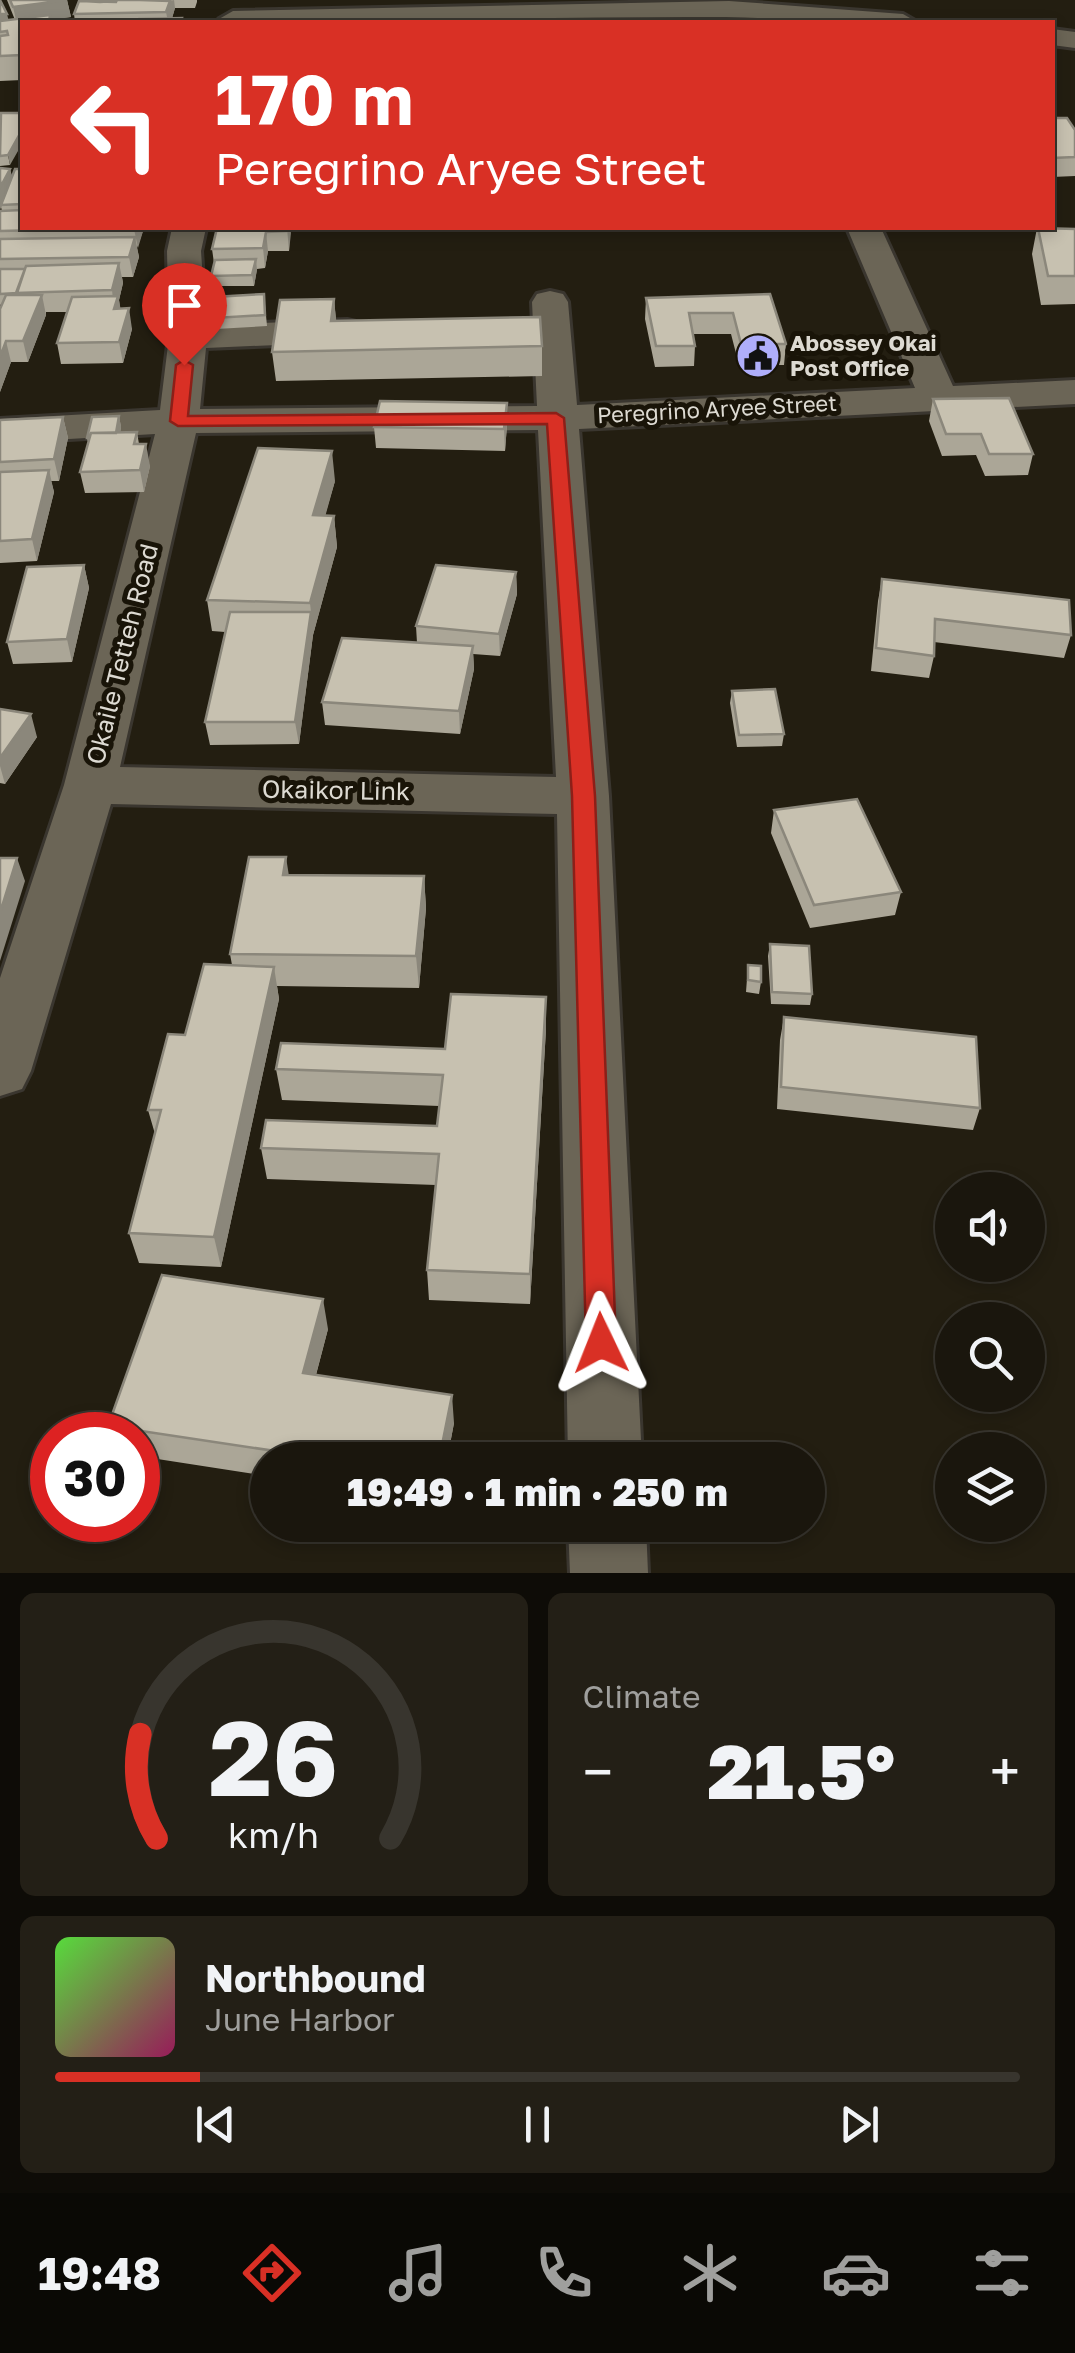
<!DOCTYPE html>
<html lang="en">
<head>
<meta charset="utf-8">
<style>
	:root { --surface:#1a160d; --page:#231f16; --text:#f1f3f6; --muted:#9f9f9d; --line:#38352e; --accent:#d93025 }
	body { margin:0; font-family:"Golos Text",sans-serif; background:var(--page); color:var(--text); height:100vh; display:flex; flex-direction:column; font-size:38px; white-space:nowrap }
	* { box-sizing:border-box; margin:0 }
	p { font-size:32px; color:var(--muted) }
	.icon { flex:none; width:55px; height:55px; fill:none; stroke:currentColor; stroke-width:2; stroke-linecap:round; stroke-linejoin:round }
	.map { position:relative; height:1573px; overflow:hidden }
	.side { display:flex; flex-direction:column; gap:20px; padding:20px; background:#0e0c07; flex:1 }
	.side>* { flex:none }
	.banner { position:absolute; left:20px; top:20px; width:1035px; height:210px; border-radius:0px; box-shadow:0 5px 15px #0003,0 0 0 2px var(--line); background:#d93025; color:#fff; overflow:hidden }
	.buttons { position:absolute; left:935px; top:1172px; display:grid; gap:20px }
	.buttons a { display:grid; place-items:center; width:110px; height:110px; border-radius:50%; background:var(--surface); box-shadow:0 5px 15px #0003,0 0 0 2px var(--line); font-size:50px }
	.speed { position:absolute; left:30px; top:1412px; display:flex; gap:20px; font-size:50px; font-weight:700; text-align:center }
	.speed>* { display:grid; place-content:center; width:130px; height:130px; border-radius:50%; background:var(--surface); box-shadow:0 5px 15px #0003,0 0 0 2px var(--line); line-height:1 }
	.speed .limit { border:15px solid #d22; background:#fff; color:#111 }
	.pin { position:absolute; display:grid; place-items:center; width:85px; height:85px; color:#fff; margin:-102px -42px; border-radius:50% 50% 50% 0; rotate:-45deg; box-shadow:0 0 10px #0007 }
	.pin .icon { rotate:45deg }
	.me { position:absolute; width:110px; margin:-55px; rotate:358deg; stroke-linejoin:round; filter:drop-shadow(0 0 8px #0008) }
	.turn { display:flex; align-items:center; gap:35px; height:210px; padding:0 30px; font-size:45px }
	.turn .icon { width:130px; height:130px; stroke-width:2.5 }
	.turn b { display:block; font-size:70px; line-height:85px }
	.big { font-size:75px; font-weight:800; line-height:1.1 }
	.side .tile { flex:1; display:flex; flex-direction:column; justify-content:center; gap:15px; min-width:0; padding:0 35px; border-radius:15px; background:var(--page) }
	.side .dial { align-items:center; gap:0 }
	.dial svg { height:260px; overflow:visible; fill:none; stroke:var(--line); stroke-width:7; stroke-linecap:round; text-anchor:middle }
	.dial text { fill:var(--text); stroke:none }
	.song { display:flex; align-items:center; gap:30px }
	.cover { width:120px; height:120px; border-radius:15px; background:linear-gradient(135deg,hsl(110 70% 55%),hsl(330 70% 35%)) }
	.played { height:10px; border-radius:5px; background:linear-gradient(90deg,var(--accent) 15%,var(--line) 15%) }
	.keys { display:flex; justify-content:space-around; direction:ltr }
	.heat { display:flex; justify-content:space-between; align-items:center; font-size:55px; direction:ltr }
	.side .tiles { flex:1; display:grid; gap:20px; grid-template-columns:1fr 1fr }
	.tile:last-child { grid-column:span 2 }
	.trip { position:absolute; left:250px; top:1442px; width:575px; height:100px; border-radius:50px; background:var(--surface); box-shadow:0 5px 15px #0003,0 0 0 2px var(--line); font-weight:800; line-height:100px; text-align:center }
	.tab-bar { display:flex; height:160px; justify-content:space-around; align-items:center; background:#0a0905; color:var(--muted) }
	.tab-bar .icon { width:70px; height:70px }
	.tab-bar .active { color:var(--accent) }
	.tab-bar b { font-size:45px; color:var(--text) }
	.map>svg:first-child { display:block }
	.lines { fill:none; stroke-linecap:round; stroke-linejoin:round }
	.minor-casing { stroke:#3a362f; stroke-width:6 }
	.minor { fill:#6b6556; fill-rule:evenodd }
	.wall { fill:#aba697 }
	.shaded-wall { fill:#8b877b }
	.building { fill:#c7c1b0; stroke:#8b877b; stroke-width:2.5 }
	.route { fill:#d93025; stroke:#8d1f18; stroke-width:2.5 }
	.labels { text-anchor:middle; stroke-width:10; stroke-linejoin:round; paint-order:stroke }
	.far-poi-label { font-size:22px; font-weight:bold; fill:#dddad2; stroke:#191408; text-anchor:start }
	.far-street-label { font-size:22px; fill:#dddad2; stroke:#191408 }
	.street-label { font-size:25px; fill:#dddad2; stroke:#191408 }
</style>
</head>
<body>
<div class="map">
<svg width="1075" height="1573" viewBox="0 0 1075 1573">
	<rect width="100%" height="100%" fill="#231e11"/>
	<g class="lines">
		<defs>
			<path id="minor" d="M729 1 903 14 917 22C853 26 790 18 726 17 558 16 390 22 222 22L219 19 233 11Z
				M1052 29 1075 32V48L1052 45Z
				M172 228H206L201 251 206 325 347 320 360 323 366 331 360 339 347 342 206 348 200 409 537 406 532 302 537 294 550 291 563 294 568 302 577 405 915 388 847 228H881L953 386 1075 380V404L579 429 609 796 642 1460H568L557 814 111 804 31 1071 22 1089 0 1096V978L64 785 155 434 0 443V419L160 410 169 337 167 251ZM538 430 556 777 120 767 196 433Z
				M568 1525H646L648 1573H570Z"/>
		</defs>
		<use href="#minor" class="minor-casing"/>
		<use href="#minor" class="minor"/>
	</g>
	<path class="wall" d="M0 0 8 20H15L7 0H67L71 17 22 22V80L0 81Z
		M82 0H197V2L195 8H175L172 18H182L183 22H75L74 14Z
		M0 116 10 165 0 166Z
		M1052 118 1075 130V176L1052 177Z
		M10 169 12 176 22 169V228H144L137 248 139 257 133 277H122L123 283 119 300 120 308 132 329 123 363 61 364 57 343 68 312H46V315L28 362H11L0 392 2 304 0 305V211H2L1 207Z
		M217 228H290L289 251H268L265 268 257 269 254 286H212L211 276 214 263 212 249Z
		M1037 228 1075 229V304L1041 305 1032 254Z
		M264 294 267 326 216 329 214 318Z
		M770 294 786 344 784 365H739L731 334H693L695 346 694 366 655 367 645 319 646 298Z
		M334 299 336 321 542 346V376L276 381 272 352Z
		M933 399 1033 454 1028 475 985 476 976 455 942 456 929 421Z
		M119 416 121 427 120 433 137 432 139 444 150 466 144 492 85 493 80 472 88 442 87 438Z
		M63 417 68 438 59 481H51L54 492 37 561 0 563V420Z
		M507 425 505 451 376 448 374 427Z
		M335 481 325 515 334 516 337 547 313 635 299 744 210 745 205 722 225 632 212 631 207 600Z
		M84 565 89 588 72 662 13 664 7 642Z
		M516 572 517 594 500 656 473 654 474 669 460 734 325 725 322 702 417 643 416 626Z
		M882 579 1071 635 1064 658 934 642V656L929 678 871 671 878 601Z
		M732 691 784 734 782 746 737 747 730 703Z
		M0 709 37 737 5 784 0 783Z
		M774 810 901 892 895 915 810 928 771 833Z
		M289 875 424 876 426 908 419 988 277 986 279 999 221 1267 139 1263 129 1233 155 1134 148 1110 185 1035 232 965 230 954Z
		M770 944 812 994 810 1005 771 1004 768 956Z
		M748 965 761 982 759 994 746 992Z
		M546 997V1029L530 1304 429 1300 427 1270 436 1185 267 1179 261 1148 437 1126 439 1106 282 1100 276 1069 445 1049Z
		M784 1017 980 1108 973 1130 777 1109 780 1040Z
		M328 1329 316 1375 454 1423 447 1460H268V1476L138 1456V1435H112L108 1426Z"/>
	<path class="shaded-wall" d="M67 0 71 17 51 20 52 22 17 24 13 7Z
		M174 0 175 8 171 22H168L166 12 170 1Z
		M0 14H7L9 22 0 24Z
		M22 130V144L10 165 8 155Z
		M10 169 12 179 0 210V180Z
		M135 228H144L138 248 134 229Z
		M287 228H290L291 233 289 251Z
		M266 232 268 251 265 268 263 248Z
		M135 237 139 257 133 277 129 257Z
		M256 259 257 270 254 286 252 275Z
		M119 263 123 283 119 300 122 317 114 309 112 290Z
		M42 295 46 315 28 362 23 341Z
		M334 299 337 328 331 321Z
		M129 308 132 329 123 363 119 342Z
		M6 341 11 362 0 392V357Z
		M507 403V425L505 451 504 429Z
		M119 416 121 427 117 448 115 437Z
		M63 417 68 438 59 481 54 459Z
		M146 444 150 466 144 492 140 470Z
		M332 451 335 481 317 546 313 515Z
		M49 470 54 492 37 561 32 539Z
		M334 516 337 547 313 635 299 744 295 722 311 612 310 603Z
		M84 565 89 588 72 662 67 639Z
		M516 572 517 594 500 656 499 634Z
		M473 646 474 669 460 734 459 711Z
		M31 714 37 737 5 784 0 766V758Z
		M286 857 291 889 283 875Z
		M17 858 25 881 0 961V913Z
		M424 876 426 908 419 988 416 956Z
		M274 967 279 999 221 1267 214 1237Z
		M546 997V1029L530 1304V1274Z
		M323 1299 328 1329 309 1401 303 1373Z
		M452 1395 454 1423 447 1460H439Z"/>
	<path class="building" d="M0 0 7 14H0Z
		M10 0H67L13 7Z
		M82 0H115L114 1 100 2 81 1Z
		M117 0H140L170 1 166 12 74 14 79 1 116 2Z
		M50 15 49 22H22V55L0 56V36L8 35 7 31 0 32V21Z
		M182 18 181 22H137L139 19Z
		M1 113H22V130L8 155 0 156Z
		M1052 118H1067L1075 130V157L1052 158Z
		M0 168 10 169 1 186 0 180Z
		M15 169H22V204L1 205Z
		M22 210V228H135L0 231V211Z
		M217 228H287V231L266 232 263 248 212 249Z
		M1038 228 1075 229V276H1048Z
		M135 237 129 257 0 259V239Z
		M256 259 252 275 211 276 215 260Z
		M119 263 112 290 16 293 26 266Z
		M0 269H25L17 293 0 294Z
		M264 294 265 315 214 318V297Z
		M770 294 786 344H741L733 313H689L695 346H656L646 298Z
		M6 295H42L23 341H6L0 357V309Z
		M118 296 114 309 129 308 119 342 57 343 72 297Z
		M334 299 331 321 540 317 542 346 272 352 280 300Z
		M1009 398 1033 454H989L981 434H946L933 399Z
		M380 401 507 403 504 429 374 427Z
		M119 416 116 433H91L89 438H87L92 417Z
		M63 417 54 459 0 462V420Z
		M137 432 134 444H146L140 470 80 472 91 433Z
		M258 448 332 451 313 515 334 516 310 603 207 600Z
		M49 470 32 539 0 541V472Z
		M84 565 67 639 7 642 27 567Z
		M436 565 516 572 499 634 416 626Z
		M882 579 1069 600 1071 635 935 619 934 656 876 648Z
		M230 612H311L295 722H205Z
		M342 638 473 646 459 711 322 702Z
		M775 689 784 734 739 735 732 691Z
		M0 709 31 714 0 758Z
		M857 799 901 892 814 905 774 810Z
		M249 857H286L283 875 424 876 416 956 230 954Z
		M0 858H17L0 913Z
		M770 944 809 946 812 994 772 992Z
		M204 964 274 967 214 1237 129 1233 161 1110H148L168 1034 185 1035Z
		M748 965 761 966V982L748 980Z
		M451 994 546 997 530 1274 427 1270 439 1154 261 1148 266 1120 437 1126 443 1075 276 1069 281 1043 445 1049Z
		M784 1017 976 1037 980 1108 781 1087Z
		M162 1275 323 1299 303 1373 452 1395 439 1460H335L108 1426Z"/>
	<path class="route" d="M184 360 193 365 188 416 556 413 564 418 595 796 616 1343 612 1353 601 1357 590 1353 586 1343 572 796 547 424 178 426 170 421 176 365Z"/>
	<defs>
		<symbol id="civic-disc" viewBox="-11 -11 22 22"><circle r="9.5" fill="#afaefa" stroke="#191408"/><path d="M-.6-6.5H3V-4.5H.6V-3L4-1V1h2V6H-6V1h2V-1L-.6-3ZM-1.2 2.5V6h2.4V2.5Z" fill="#111"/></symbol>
	</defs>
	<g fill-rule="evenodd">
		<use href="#civic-disc" x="733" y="331" width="50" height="50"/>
	</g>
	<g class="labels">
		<g class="far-poi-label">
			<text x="790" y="351">Abossey Okai<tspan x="790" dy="25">Post Office</tspan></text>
		</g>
		<g class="far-street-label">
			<text transform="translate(717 409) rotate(-3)" y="8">Peregrino Aryee Street</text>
		</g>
		<g class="street-label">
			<text transform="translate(122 654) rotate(-76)" y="9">Okaile Tetteh Road</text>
			<text transform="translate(336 790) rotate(1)" y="9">Okaikor Link</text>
		</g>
	</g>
</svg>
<div class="buttons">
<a><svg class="icon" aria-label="sound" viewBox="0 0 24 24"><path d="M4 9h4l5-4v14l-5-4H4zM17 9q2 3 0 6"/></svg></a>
<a><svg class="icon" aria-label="search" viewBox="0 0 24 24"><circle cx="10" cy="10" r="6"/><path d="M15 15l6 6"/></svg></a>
<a><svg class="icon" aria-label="layers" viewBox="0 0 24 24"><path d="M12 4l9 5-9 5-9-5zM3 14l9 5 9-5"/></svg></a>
</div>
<div class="speed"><div class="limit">30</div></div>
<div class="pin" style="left:184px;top:365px;background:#d93025"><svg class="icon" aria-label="arrive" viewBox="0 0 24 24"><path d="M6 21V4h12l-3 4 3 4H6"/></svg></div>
<svg class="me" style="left:601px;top:1343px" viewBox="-20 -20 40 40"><path d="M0-17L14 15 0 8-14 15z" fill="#d93025" stroke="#fff" stroke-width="4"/></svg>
<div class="trip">19:49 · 1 min · 250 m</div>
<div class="banner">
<div class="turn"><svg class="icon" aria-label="left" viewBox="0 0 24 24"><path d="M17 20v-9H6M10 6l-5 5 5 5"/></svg><div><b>170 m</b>Peregrino Aryee Street</div></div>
</div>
</div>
<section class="side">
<div class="tiles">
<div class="tile dial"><svg viewBox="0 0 100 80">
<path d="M14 69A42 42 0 1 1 86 69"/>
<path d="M14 69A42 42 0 0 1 9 37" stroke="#d93025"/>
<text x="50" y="56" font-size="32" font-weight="700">26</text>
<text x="50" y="72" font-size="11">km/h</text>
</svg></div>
<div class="tile"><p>Climate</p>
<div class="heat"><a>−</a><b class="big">21.5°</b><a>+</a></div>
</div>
<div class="tile">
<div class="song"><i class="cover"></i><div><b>Northbound</b><p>June Harbor</p></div></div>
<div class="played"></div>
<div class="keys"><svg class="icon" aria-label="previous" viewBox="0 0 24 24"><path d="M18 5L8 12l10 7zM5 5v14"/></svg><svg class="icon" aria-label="pause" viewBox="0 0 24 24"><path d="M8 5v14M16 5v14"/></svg><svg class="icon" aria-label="next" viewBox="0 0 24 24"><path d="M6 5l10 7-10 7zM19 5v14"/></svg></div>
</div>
</div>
</section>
<nav class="tab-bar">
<b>19:48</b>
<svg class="icon active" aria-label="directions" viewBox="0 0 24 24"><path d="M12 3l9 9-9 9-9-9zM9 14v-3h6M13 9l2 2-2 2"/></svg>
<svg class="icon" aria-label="music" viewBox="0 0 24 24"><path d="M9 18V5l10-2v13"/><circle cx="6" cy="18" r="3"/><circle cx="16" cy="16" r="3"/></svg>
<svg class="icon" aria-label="phone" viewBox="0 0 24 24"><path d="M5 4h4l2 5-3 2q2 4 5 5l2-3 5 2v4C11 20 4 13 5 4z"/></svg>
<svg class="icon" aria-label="climate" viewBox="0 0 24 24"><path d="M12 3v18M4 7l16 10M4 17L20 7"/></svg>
<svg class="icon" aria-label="car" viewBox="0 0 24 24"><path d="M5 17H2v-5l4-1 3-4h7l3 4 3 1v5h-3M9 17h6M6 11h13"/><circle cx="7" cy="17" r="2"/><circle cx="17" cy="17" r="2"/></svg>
<svg class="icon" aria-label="filters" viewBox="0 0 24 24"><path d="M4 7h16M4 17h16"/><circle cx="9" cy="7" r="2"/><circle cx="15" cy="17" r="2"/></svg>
</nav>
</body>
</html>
